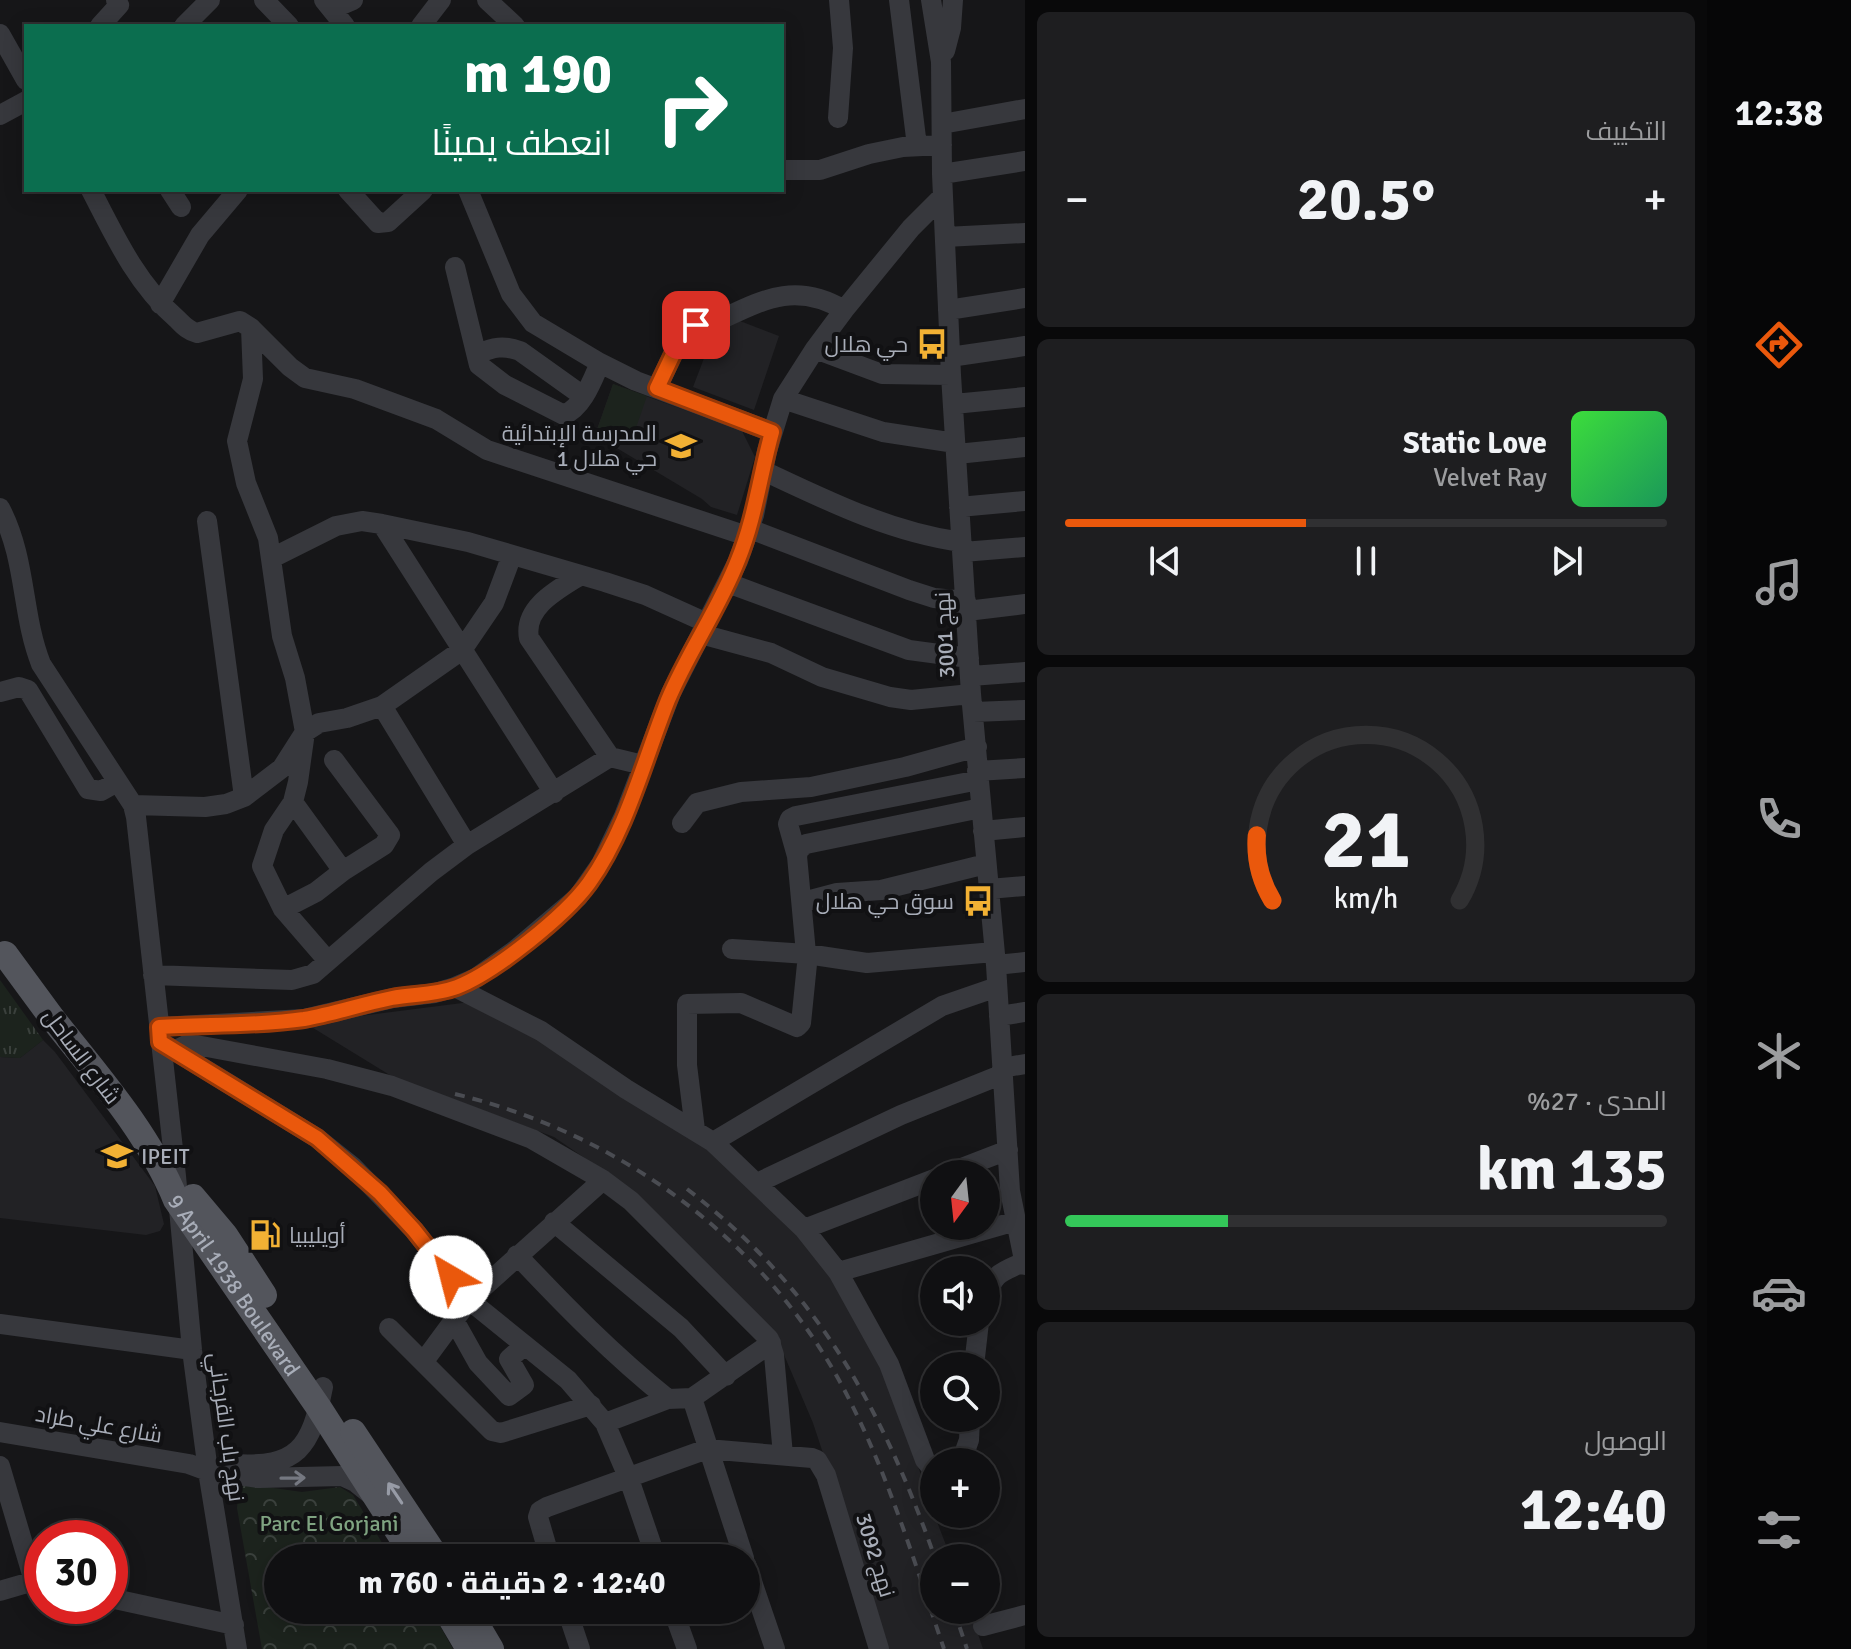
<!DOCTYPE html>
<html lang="ar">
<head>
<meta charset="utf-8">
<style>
	:root { --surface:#101012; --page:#1e1e20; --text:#f1f3f6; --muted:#9c9d9f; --line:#303032; --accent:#ea580c }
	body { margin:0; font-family:Signika,Cairo,sans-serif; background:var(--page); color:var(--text); direction:rtl; height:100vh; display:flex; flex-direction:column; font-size:30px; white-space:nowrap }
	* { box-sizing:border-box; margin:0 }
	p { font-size:26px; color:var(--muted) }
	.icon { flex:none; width:44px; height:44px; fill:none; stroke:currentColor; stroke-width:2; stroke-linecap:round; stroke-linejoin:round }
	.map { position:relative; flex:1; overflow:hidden; direction:ltr }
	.details { display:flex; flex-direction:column; gap:12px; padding:12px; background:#09090a; width:682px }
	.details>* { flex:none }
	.banner { position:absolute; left:24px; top:24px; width:760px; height:168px; border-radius:0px; box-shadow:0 4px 20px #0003,0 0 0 2px var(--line); direction:rtl; background:#0b6e4f; color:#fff; overflow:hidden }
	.needle { width:52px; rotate:195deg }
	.fabs { position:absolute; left:920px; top:1160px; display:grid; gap:16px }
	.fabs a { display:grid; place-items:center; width:80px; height:80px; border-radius:50%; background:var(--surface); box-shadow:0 4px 20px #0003,0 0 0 2px var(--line); font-size:40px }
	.speed { position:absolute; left:24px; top:1520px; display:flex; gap:16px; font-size:40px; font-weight:700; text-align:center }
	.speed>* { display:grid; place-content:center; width:104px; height:104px; border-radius:50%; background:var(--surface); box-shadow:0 4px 20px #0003,0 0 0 2px var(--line); line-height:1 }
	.speed .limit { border:12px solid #d22; background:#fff; color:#111 }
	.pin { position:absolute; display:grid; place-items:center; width:68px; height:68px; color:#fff; margin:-34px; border-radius:16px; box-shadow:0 4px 12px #0006 }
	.me { position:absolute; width:88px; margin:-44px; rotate:323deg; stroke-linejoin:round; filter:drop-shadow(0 0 6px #0008) }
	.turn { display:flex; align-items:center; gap:28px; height:168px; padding:0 40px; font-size:36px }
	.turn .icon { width:104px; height:104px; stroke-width:2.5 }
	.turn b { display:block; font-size:56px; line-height:68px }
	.big { font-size:60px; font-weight:700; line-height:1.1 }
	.details .card { flex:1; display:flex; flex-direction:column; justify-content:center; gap:12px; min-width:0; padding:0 28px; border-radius:12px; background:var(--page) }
	.details .dial { align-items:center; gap:0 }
	.dial svg { height:208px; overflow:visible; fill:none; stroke:var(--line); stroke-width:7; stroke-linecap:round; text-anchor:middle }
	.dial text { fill:var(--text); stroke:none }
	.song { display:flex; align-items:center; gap:24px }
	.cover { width:96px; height:96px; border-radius:12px; background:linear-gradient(135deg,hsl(120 70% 55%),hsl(150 70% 35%)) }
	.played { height:8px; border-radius:4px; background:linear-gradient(90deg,var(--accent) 40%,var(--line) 40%) }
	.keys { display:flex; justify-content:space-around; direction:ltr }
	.heat { display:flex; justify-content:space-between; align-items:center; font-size:44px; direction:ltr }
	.charge { height:12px; border-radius:6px; background:linear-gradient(90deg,#34c759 27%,var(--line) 0) }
	.trip { position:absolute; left:264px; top:1544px; width:496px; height:80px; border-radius:40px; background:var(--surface); box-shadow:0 4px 20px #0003,0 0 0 2px var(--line); font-weight:700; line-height:80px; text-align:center; direction:rtl }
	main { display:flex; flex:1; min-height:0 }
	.dock { display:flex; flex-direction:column; width:144px; justify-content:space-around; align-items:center; background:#060607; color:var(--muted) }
	.dock .icon { width:56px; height:56px }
	.dock .current { color:var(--accent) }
	.dock b { font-size:36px; color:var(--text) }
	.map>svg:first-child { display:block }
	.built { fill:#222225 }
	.grass { fill:url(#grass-tufts) }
	.park { fill:url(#park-crowns) }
	.pitch { fill:#1c231d }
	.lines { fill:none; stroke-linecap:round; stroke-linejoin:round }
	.minor { stroke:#37383d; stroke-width:20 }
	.major { stroke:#53555c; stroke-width:26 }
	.rail { stroke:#4a4c52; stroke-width:4; stroke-dasharray:10 8; stroke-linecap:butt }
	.major-bridge { stroke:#53555c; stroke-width:26 }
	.oneway { stroke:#757881 }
	.oneway2 { stroke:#979ba6 }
	.route-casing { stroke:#983908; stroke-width:20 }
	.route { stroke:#ea580c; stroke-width:14 }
	.labels { text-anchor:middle; stroke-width:8; stroke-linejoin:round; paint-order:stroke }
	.poi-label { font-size:22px; fill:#a8adb8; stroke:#111113; text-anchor:end }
	.street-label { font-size:22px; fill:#a8adb8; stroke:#111113 }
	.park-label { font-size:22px; fill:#7fa381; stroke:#111113 }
</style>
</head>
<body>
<main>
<nav class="dock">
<b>12:38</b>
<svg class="icon current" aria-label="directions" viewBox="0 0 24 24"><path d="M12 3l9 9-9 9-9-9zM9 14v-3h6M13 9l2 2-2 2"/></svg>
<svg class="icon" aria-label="music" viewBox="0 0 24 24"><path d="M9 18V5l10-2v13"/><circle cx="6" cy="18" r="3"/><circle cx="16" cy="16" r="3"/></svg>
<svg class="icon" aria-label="phone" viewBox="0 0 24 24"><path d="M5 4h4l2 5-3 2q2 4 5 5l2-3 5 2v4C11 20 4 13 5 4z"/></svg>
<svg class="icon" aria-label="climate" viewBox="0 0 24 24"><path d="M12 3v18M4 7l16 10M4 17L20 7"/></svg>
<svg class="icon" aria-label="car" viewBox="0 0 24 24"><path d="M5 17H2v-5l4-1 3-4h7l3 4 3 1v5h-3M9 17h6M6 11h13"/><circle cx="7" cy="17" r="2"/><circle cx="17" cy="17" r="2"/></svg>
<svg class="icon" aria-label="filters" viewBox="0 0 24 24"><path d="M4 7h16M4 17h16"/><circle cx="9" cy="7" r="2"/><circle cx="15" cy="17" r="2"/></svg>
</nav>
<section class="details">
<div class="card"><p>التكييف</p>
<div class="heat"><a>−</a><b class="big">20.5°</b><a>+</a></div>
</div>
<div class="card">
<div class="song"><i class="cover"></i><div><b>Static Love</b><p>Velvet Ray</p></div></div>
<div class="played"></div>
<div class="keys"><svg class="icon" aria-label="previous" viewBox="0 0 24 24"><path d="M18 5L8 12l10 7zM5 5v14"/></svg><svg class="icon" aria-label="pause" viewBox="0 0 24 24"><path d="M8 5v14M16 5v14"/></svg><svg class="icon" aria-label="next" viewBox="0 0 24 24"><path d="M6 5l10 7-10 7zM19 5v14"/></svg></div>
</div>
<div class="card dial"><svg viewBox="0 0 100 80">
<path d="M14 69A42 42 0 1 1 86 69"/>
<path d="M14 69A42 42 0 0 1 8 44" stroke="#ea580c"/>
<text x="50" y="56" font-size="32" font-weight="700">21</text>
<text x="50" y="72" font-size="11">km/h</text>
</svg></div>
<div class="card"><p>المدى · 27%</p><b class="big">135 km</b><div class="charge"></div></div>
<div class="card"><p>الوصول</p><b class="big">12:40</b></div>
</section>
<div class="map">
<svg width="1025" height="1649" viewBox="0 0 1025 1649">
	<defs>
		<pattern id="grass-tufts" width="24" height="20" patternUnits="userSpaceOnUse" patternTransform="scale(2)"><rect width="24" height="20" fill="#1c231d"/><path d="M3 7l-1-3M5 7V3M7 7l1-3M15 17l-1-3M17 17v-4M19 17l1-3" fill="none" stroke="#3a403c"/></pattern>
		<pattern id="park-crowns" width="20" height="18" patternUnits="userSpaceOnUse" patternTransform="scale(2)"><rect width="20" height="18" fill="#1c231d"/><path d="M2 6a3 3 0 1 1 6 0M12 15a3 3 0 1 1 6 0" fill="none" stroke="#3a403c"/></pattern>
	</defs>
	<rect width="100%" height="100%" fill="#161618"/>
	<path class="built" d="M740 321 779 336 754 410 693 387 714 332Z
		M613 384 742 431 755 457 737 515 711 507 702 499 595 435Z
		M478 1001 709 1147 797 1231 835 1278 892 1388 934 1514 951 1558H934V1610H970L983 1649H888L813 1423 779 1343 628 1188 554 1137 393 1077 305 1023Z
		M43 1040 55 1052 155 1186 164 1224 160 1231 146 1235 0 1218V1057L20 1058Z"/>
	<path class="grass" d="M0 980 43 1040 20 1058 0 1057Z"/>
	<path class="park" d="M246 1484 302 1492 340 1487 353 1495 384 1546 397 1558H278V1610H431L453 1649H262L237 1508 239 1489Z"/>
	<path class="pitch" d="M613 384 647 396 630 445 596 433Z"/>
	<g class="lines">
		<path class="minor" d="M264 0 289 26
			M324 0 345 26
			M487 0 515 26
			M899 0 917 146
			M931 0 941 62 942 174 951 375 971 694 996 965 1010 1191 1025 1265
			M332 9 353 0
			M100 26 119 5 116 0
			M184 26 210 0
			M421 26 441 0
			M0 34 26 80
			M945 51 951 28 953 0
			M0 115 26 101
			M838 118 843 48 839 0
			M942 124 1025 109
			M782 170H820L869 154 903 147 942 145
			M942 174 1025 161
			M91 190C115 237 137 284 177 319 183 325 188 331 197 333L240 321 251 328 253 379 237 441 246 483 268 538 282 636 295 678 305 732 298 782 293 802 274 830 262 866 283 909 328 961
			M170 190 181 207
			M348 190 378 223 388 222 423 190
			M468 190 511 294 533 323 600 363
			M945 237 1025 233
			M455 267 479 365 505 385 564 415C583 407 592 381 600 363L636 381 772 432
			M160 304 200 235 238 190
			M948 310 1025 298
			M251 328 290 367 305 378 355 389 436 419 487 450 747 536
			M815 349 882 374 951 375
			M478 354C493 347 504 345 520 351L583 396
			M950 357 1025 346
			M657 388 685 329 696 325H709C758 303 792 279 844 310
			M783 399 883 432 955 443
			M954 404 1025 397
			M957 454 1025 447
			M764 471C828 501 890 532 961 542
			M959 507 1025 501
			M0 508C27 560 21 613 41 664L133 805 136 817 176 1176 192 1350 208 1471 237 1649
			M207 521 244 797
			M382 524 554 793
			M750 529 909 590 934 598 966 601
			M963 552 1025 547
			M272 558 336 526 362 521 382 524 468 542 605 582 645 595 707 623
			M581 575C559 589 523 607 529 638L610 757 643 765
			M728 583 909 650 969 658
			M967 611 1025 604
			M701 634 771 653 822 677 890 697 911 700 971 694
			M971 676 1025 672
			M0 692 19 687 28 690 88 789 101 791 117 782
			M382 706 467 845
			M974 712 1025 710
			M334 760 390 835 384 845 343 871
			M977 771 1025 768
			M133 805 205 807 226 804 244 797 282 768 305 732 319 723 347 718 382 706 462 650 494 603 512 555
			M682 823 697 803 741 792 811 787 905 767 977 747
			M983 831 1025 827
			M797 856 788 824 790 819 796 816 979 780
			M989 889 1025 886
			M803 902 837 893 881 890 986 864
			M283 909 316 892 343 871 293 802
			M732 949 807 954 867 963 994 952
			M996 965 1025 962
			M153 975 292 980 313 974 431 872 467 845 610 757
			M455 987 541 1031 626 1089 713 1142 804 1229 838 1272 889 1364 925 1460 934 1471
			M999 1016 1025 1012
			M159 1027 304 1019 393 998 435 993 455 987 476 978 514 951 578 897 601 864 624 816 671 693 738 561 754 515 767 451 783 399 815 349 844 310 911 228 943 196
			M167 1046 317 1138 352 1166 414 1230 469 1300 568 1380 605 1423 629 1479 656 1558
			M174 1051 186 1045H196L327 1069 392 1086 532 1139 603 1180 631 1201 769 1339 774 1355 783 1455
			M1002 1068 1025 1064
			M695 1130 687 1065V1004L741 1003 797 1027 801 1023 807 964 797 856 799 849 806 844 981 808
			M713 1142 942 1006 997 987
			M946 1174 1008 1150
			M757 1183 901 1115 1003 1074
			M554 1222 681 1328 726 1376
			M804 1229 934 1179
			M517 1255C565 1306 613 1355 668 1399
			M838 1272 1016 1221
			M986 1299C993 1273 1001 1272 1024 1262
			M454 1320 478 1363 509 1396 524 1385 509 1359 525 1345
			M0 1324 192 1350
			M389 1328 492 1431 501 1433 591 1405
			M424 1361 469 1300 603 1180
			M974 1366 979 1322
			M692 1398 744 1558
			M605 1423 668 1399 692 1398 771 1343
			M0 1432 189 1464 208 1471 259 1478 342 1476 355 1482 370 1494
			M961 1462 969 1440 970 1418
			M233 1464C298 1468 311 1448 323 1387
			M0 1466 34 1581
			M550 1558 538 1517 540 1511 547 1507 707 1449 812 1458 817 1460 826 1475 879 1649
			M746 1564 775 1649
			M0 1591 34 1581 42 1583
			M110 1598 234 1625
			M567 1610 580 1649
			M673 1610 687 1649
			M983 1626 1025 1615"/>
		<g class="major">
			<path id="s1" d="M52 1018C97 1075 148 1132 176 1200L319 1408 415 1558"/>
			<path d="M193 1197 225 1235 264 1295"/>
			<path d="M353 1432 437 1558"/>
			<path d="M446 1610 469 1649"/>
			<path d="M468 1610 491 1649"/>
		</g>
		<path class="rail" d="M455 1094C625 1135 774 1246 852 1405 891 1483 916 1567 944 1649
			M687 1189C816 1288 882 1407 935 1558
			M954 1610 967 1649"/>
		<path class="major-bridge" d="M5 954 52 1018"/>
	</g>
	<defs><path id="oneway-shaft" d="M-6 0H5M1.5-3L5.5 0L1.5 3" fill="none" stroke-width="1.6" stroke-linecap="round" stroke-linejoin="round" transform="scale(2)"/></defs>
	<use class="oneway" href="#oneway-shaft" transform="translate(293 1478) rotate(-1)"/>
	<use class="oneway2" href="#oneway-shaft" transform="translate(395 1493) rotate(-124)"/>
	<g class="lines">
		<defs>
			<path id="route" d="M451 1277 414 1230 380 1193 317 1138 160 1042 159 1027C206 1024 257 1026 304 1019 333 1014 362 1004 392 998 414 994 436 995 457 987 495 972 565 916 589 883 627 830 644 760 668 700 688 652 719 609 738 560 755 519 760 475 772 432L657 388 685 329 696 325"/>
		</defs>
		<use href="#route" class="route-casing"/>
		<use href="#route" class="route"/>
	</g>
	<defs>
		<symbol id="bus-bare" viewBox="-9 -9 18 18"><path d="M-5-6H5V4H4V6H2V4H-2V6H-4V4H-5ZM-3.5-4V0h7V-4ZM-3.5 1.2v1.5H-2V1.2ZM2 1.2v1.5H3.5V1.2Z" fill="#f2b134" stroke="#111113" stroke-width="2.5" paint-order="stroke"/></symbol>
		<symbol id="school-bare" viewBox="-9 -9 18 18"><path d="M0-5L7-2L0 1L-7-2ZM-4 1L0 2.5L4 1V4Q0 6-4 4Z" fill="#f2b134" stroke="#111113" stroke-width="2.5" paint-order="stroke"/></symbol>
		<symbol id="university-bare" viewBox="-9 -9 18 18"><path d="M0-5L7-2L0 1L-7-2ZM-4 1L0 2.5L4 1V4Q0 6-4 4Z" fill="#f2b134" stroke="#111113" stroke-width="2.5" paint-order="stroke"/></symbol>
		<symbol id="fuel-bare" viewBox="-9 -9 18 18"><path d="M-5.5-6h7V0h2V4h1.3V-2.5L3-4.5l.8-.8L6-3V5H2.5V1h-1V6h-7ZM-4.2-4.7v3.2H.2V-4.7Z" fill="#f2b134" stroke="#111113" stroke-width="2.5" paint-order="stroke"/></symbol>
	</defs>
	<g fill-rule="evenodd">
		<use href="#bus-bare" x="910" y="322" width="44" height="44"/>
		<use href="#school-bare" x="659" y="424" width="44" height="44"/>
		<use href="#bus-bare" x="956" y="879" width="44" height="44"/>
		<use href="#university-bare" x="95" y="1134" width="44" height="44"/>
		<use href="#fuel-bare" x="243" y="1213" width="44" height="44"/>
	</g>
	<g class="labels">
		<g class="poi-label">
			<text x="908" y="352">حي هلال</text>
			<text x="657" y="441">المدرسة الإبتدائية<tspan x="657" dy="25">حي هلال 1</tspan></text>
			<text x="954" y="909">سوق حي هلال</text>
			<text x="141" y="1164" text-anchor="start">IPEIT</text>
			<text x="289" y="1243" text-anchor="start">أويليبيا</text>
		</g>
		<g class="street-label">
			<text transform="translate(944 635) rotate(-93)" y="8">نهج 3001</text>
			<text transform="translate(82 1056) rotate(53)" y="8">شارع الساحل</text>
			<text dy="8" stroke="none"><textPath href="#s1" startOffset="324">9 April 1938 Boulevard</textPath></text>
			<text transform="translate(99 1424) rotate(10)" y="8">شارع علي طراد</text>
			<text transform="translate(227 1427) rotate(82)" y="8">نهج باب القرجاني</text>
			<text transform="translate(876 1555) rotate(73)" y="8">نهج 3092</text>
		</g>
		<g class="park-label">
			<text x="329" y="1531">Parc El Gorjani</text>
		</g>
	</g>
</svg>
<div class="fabs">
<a><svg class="needle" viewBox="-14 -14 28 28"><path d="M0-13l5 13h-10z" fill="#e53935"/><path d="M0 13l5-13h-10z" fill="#9c9d9f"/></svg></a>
<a><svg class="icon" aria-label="sound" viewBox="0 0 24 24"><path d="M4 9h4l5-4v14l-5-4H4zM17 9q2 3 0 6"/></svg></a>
<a><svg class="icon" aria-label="search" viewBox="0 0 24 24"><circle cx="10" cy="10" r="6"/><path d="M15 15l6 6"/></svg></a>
<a>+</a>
<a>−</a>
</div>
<div class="speed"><div class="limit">30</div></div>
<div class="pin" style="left:696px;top:325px;background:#d93025"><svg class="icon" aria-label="arrive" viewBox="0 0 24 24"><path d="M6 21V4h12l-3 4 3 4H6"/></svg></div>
<svg class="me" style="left:451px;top:1277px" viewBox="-20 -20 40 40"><circle r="19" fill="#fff"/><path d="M0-13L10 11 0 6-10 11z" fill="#ea580c"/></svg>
<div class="trip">12:40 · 2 دقيقة · 760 m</div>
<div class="banner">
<div class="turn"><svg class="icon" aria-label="right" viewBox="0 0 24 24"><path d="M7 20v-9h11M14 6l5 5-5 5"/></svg><div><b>190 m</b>انعطف يمينًا</div></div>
</div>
</div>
</main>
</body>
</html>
